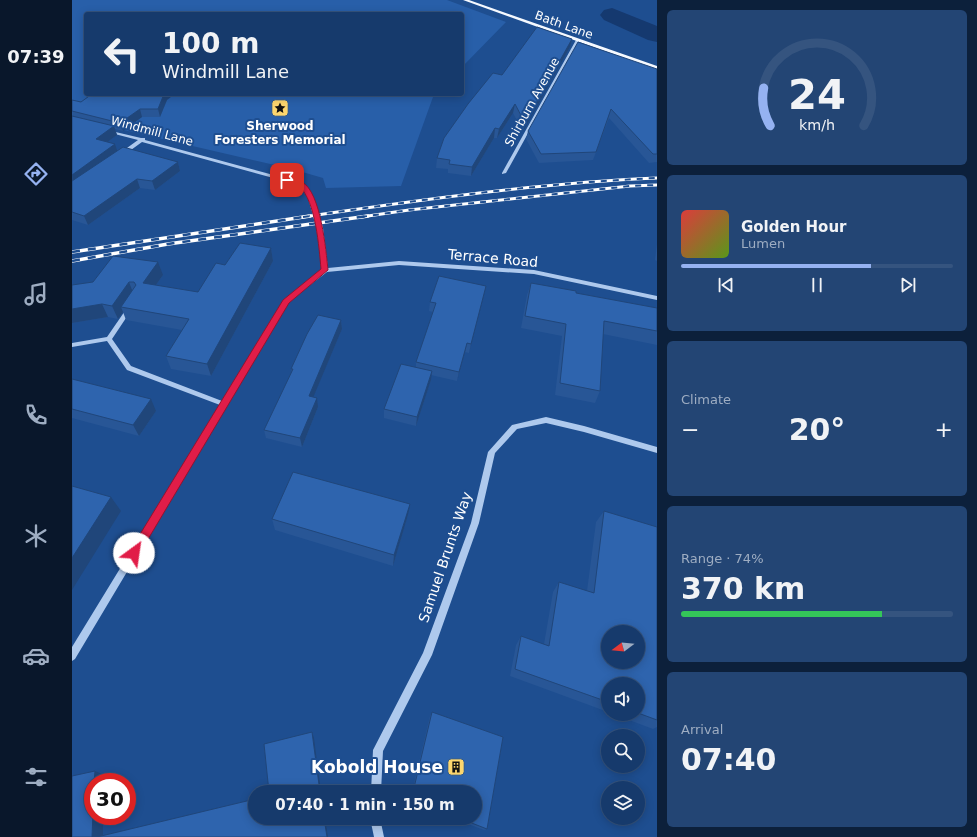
<!DOCTYPE html>
<html lang="en">
<head>
<meta charset="utf-8">
<style>
	:root { --surface:#163a6c; --page:#234574; --text:#f1f3f6; --muted:#9eadc2; --line:#35547f; --accent:#95b2f1 }
	body { margin:0; font-family:"DejaVu Sans",sans-serif; background:var(--page); color:var(--text); height:100vh; display:flex; flex-direction:column; font-size:15px; white-space:nowrap }
	* { box-sizing:border-box; margin:0 }
	p { font-size:13px; color:var(--muted) }
	.icon { flex:none; width:22px; height:22px; fill:none; stroke:currentColor; stroke-width:2; stroke-linecap:round; stroke-linejoin:round }
	.map { position:relative; flex:1; overflow:hidden }
	.sheet { display:flex; flex-direction:column; gap:10px; padding:10px; background:#0c203b; width:320px }
	.sheet>* { flex:none }
	.hud { position:absolute; left:12px; top:12px; width:380px; height:84px; border-radius:4px; box-shadow:0 2px 10px #0003,0 0 0 1px var(--line); background:#163a6c; color:var(--text); overflow:hidden }
	.needle { width:26px; rotate:254deg }
	.buttons { position:absolute; left:529px; top:625px; display:grid; gap:8px }
	.buttons a { display:grid; place-items:center; width:44px; height:44px; border-radius:50%; background:var(--surface); box-shadow:0 2px 10px #0003,0 0 0 1px var(--line); font-size:20px }
	.speed { position:absolute; left:12px; top:773px; display:flex; gap:8px; font-size:20px; font-weight:700; text-align:center }
	.speed>* { display:grid; place-content:center; width:52px; height:52px; border-radius:50%; background:var(--surface); box-shadow:0 2px 10px #0003,0 0 0 1px var(--line); line-height:1 }
	.speed .limit { border:6px solid #d22; background:#fff; color:#111 }
	.pin { position:absolute; display:grid; place-items:center; width:34px; height:34px; color:#fff; margin:-17px; border-radius:8px; box-shadow:0 2px 6px #0006 }
	.me { position:absolute; width:44px; margin:-22px; rotate:31deg; stroke-linejoin:round; filter:drop-shadow(0 0 3px #0008) }
	.turn { display:flex; align-items:center; gap:14px; height:84px; padding:0 12px; font-size:18px }
	.turn .icon { width:52px; height:52px; stroke-width:2.5 }
	.turn b { display:block; font-size:28px; line-height:34px }
	.big { font-size:30px; font-weight:700; line-height:1.1 }
	.sheet .tile { flex:1; display:flex; flex-direction:column; justify-content:center; gap:6px; min-width:0; padding:0 14px; border-radius:6px; background:var(--page) }
	.sheet .dial { align-items:center; gap:0 }
	.dial svg { height:104px; overflow:visible; fill:none; stroke:var(--line); stroke-width:7; stroke-linecap:round; text-anchor:middle }
	.dial text { fill:var(--text); stroke:none }
	.song { display:flex; align-items:center; gap:12px }
	.cover { width:48px; height:48px; border-radius:6px; background:linear-gradient(135deg,hsl(0 70% 55%),hsl(90 70% 35%)) }
	.played { height:4px; border-radius:2px; background:linear-gradient(90deg,var(--accent) 70%,var(--line) 70%) }
	.keys { display:flex; justify-content:space-around; direction:ltr }
	.heat { display:flex; justify-content:space-between; align-items:center; font-size:22px; direction:ltr }
	.charge { height:6px; border-radius:3px; background:linear-gradient(90deg,#34c759 74%,var(--line) 0) }
	.trip { position:absolute; left:176px; top:785px; width:234px; height:40px; border-radius:20px; background:var(--surface); box-shadow:0 2px 10px #0003,0 0 0 1px var(--line); font-weight:700; line-height:40px; text-align:center }
	main { display:flex; flex:1; min-height:0 }
	.dock { display:flex; flex-direction:column; width:72px; justify-content:space-around; align-items:center; background:#09172b; color:var(--muted) }
	.dock .icon { width:28px; height:28px }
	.dock .on { color:var(--accent) }
	.dock b { font-size:18px; color:var(--text) }
	.map>svg:first-child { display:block }
	.green { fill:#285fa9 }
	.lines { fill:none; stroke-linecap:round; stroke-linejoin:round }
	.river { fill:#15396f; fill-rule:evenodd }
	.minor { fill:#aec9ed; fill-rule:evenodd }
	.major { fill:#f5f9ff; fill-rule:evenodd }
	.rail-far1-casing { stroke:#fff; stroke-width:3 }
	.rail-casing { stroke:#fff; stroke-width:3.5 }
	.rail-far1 { stroke:#1e4e90; stroke-width:2; stroke-dasharray:6; stroke-linecap:butt }
	.rail { stroke:#1e4e90; stroke-width:2.5; stroke-dasharray:8; stroke-linecap:butt }
	.minor-bridge-far1 { stroke:#aec9ed; stroke-width:4.5 }
	.minor-bridge { stroke:#aec9ed; stroke-width:6 }
	.wall { fill:#285696 }
	.shaded-wall { fill:#20467a }
	.building { fill:#2e64ae; stroke:#20467a; fill-rule:evenodd }
	.route { fill:#e11d48; stroke:#92132f }
	.labels { text-anchor:middle; stroke-width:4; stroke-linejoin:round; paint-order:stroke }
	.far-street-label { font-size:12px; fill:#fff; stroke:#1e4e90 }
	.far-poi-label { font-size:12px; font-weight:bold; fill:#fff; stroke:#1e4e90 }
	.street-label { font-size:14px; fill:#fff; stroke:#1e4e90 }
	.near-poi-label { font-size:17px; font-weight:bold; fill:#fff; stroke:#1e4e90; text-anchor:end }
</style>
</head>
<body>
<main>
<nav class="dock">
<b>07:39</b>
<svg class="icon on" aria-label="directions" viewBox="0 0 24 24"><path d="M12 3l9 9-9 9-9-9zM9 14v-3h6M13 9l2 2-2 2"/></svg>
<svg class="icon" aria-label="music" viewBox="0 0 24 24"><path d="M9 18V5l10-2v13"/><circle cx="6" cy="18" r="3"/><circle cx="16" cy="16" r="3"/></svg>
<svg class="icon" aria-label="phone" viewBox="0 0 24 24"><path d="M5 4h4l2 5-3 2q2 4 5 5l2-3 5 2v4C11 20 4 13 5 4z"/></svg>
<svg class="icon" aria-label="climate" viewBox="0 0 24 24"><path d="M12 3v18M4 7l16 10M4 17L20 7"/></svg>
<svg class="icon" aria-label="car" viewBox="0 0 24 24"><path d="M5 17H2v-5l4-1 3-4h7l3 4 3 1v5h-3M9 17h6M6 11h13"/><circle cx="7" cy="17" r="2"/><circle cx="17" cy="17" r="2"/></svg>
<svg class="icon" aria-label="filters" viewBox="0 0 24 24"><path d="M4 7h16M4 17h16"/><circle cx="9" cy="7" r="2"/><circle cx="15" cy="17" r="2"/></svg>
</nav>
<div class="map">
<svg width="585" height="837" viewBox="0 0 585 837">
	<rect width="100%" height="100%" fill="#1e4e90"/>
	<path class="green" d="M0 0H375L434 22 390 67V14H14V94H364L361 97 329 186 254 188 251 178 220 169 0 118Z"/>
	<g class="lines">
		<path class="river" d="M540 8 585 26V42L576 40 532 20 528 15 532 10Z"/>
		<path class="minor" d="M504 40 507 41 434 173 430 174V173Z
			M35 130 69 138H73V140L231 183 240 197 236 198 227 185 70 142 52 155H48V153L66 140 35 132Z
			M248 226 251 228 256 268 327 261 462 270 585 296V300L462 274 327 265 255 272 216 302 3 659 0 661V647L148 405 55 370 35 341 0 347V343L35 337 55 308H59L60 309 40 339 59 366 150 401 212 300 250 269 245 228Z
			M474 417 512 426 585 447V453L512 432 474 423 445 429 423 453 407 523 360 655 311 751 309 792H299L301 750 351 653 399 523 416 452 440 425Z
			M298 818H308L312 837H302Z"/>
		<path class="major" d="M391 0H397L585 66V70Z"/>
		<defs>
			<path id="rail-far1" d="M231 217C348 200 466 183 585 178
				M289 217 337 210 558 186 585 185"/>
			<path id="rail" d="M0 252 238 216
				M0 261 96 244 296 216"/>
		</defs>
		<use href="#rail-far1" class="rail-far1-casing"/>
		<use href="#rail" class="rail-casing"/>
		<use href="#rail-far1" class="rail-far1"/>
		<use href="#rail" class="rail"/>
		<path class="minor-bridge-far1" d="M238 197 244 217"/>
		<path class="minor-bridge" d="M244 216 248 228"/>
	</g>
	<path class="wall" d="M500 39 498 47 451 132 441 113 425 138H422L399 176 376 173V169L364 168 365 158 430 75Z
		M585 69V162L577 163 537 118 521 160 467 163 454 139 456 131Z
		M0 100 9 102 95 100 88 117H70L51 131 43 129 45 135 35 142 45 151 106 162 108 171 83 190 68 188 16 225 0 220Z
		M585 244V261L583 260Z
		M199 248 201 261 139 376 99 369 94 356 110 330 54 320 51 312 46 319 36 317 0 323V285L91 275 84 285 126 292 153 265Z
		M459 283 504 293 585 308V345L531 334 528 391 523 403 483 395 490 336 449 328 455 295Z
		M412 295 397 353 393 352 385 381 359 375V380L344 426 312 418V409L344 367V362L361 312 357 311 358 302Z
		M269 320 270 329 241 397 246 407 230 447 194 438 192 430 220 372 219 369Z
		M0 379 84 411 67 436 0 418Z
		M532 511 585 527V727L581 729 541 714H566V684H536V712L438 676 444 645 449 636 472 644 481 592 487 582 515 591 524 522Z
		M336 515 321 566 203 530 200 519Z
		M360 712 431 737 415 829 412 830 380 818H403V792H340L358 716Z"/>
	<path class="shaded-wall" d="M500 39 498 47 451 132 453 123Z
		M92 94H103L95 100 88 117 86 109Z
		M443 104 441 113 425 138 427 129Z
		M68 109 70 117 51 131 48 123Z
		M42 126 45 135 27 148 24 139Z
		M423 128 422 138 399 176 400 167Z
		M43 144 46 153 0 186V175Z
		M106 162 108 171 83 190 80 181Z
		M65 179 68 188 16 225 12 216Z
		M199 248 201 261 139 376 135 364Z
		M86 262 91 275 76 296 71 283Z
		M57 282 62 295 49 307 51 312 46 319 40 306Z
		M414 286 412 295 397 353 399 344Z
		M30 304 36 317 0 323V309Z
		M269 320 270 329 238 405 237 396Z
		M395 343 393 352 385 381 387 372Z
		M360 371 359 380 344 426 345 417Z
		M245 398 246 407 230 447 228 438Z
		M79 399 84 411 67 436 61 425Z
		M39 497 49 511 0 590V558Z
		M338 504 336 515 321 566 322 555Z
		M240 732 242 738 249 792H248Z
		M23 771 33 775V782H22Z
		M21 816H31V837H20Z
		M252 818H253L256 837H255Z"/>
	<path class="building" d="M465 27 500 39 453 123 443 104 427 129 423 128 400 167 377 164 378 160 365 158 372 138 396 104 421 73 430 75Z
		M506 42 585 69V154H581L539 109 524 152 469 154 456 131Z
		M20 94H92L86 109H68L48 123 0 111V100L9 102Z
		M0 116 42 126 24 139 43 144 0 175Z
		M51 147 106 162 80 181 65 179 12 216 0 212V181Z
		M168 243 199 248 135 364 94 356 117 319 49 307 64 285 62 282H57L40 306 30 304 0 309V285L21 282 41 256 86 262 71 283 126 292 144 263 153 265Z
		M367 276 414 286 399 344 395 343 387 372 344 362 364 303 358 302Z
		M459 283 504 291V293L585 308V331L532 321 528 391 488 383 494 324 453 316Z
		M246 315 269 320 237 396 245 398 228 438 192 430 221 369H219L235 334Z
		M329 364 360 371 345 417 312 409Z
		M0 379 79 399 61 425 0 409Z
		M221 472 338 504 322 555 200 519Z
		M0 486 39 497 0 558Z
		M532 511 585 527V720L566 713V684H536V702L443 669 449 636 477 646 487 582 522 593ZM536 632H566V662H536Z
		M360 712 431 737 415 829 387 818H403V792H341Z
		M240 732 248 792H197L192 744Z
		M23 771 22 782H21V813L20 837H0V776Z
		M183 799V818H252L255 837H25Z"/>
	<path class="route" d="M215 178C219 179 225 180 230 182 249 192 254 251 256 270L217 303 66 556 62 558 59 556 57 553 59 549 211 300 249 269C247 248 244 201 227 186 224 183 217 183 213 181L212 180Z"/>
	<defs>
		<symbol id="sight-square" viewBox="-11 -11 22 22"><rect x="-9" y="-9" width="18" height="18" rx="4" fill="#fcd66e" stroke="#1e4e90"/><path d="M0-6L1.8-2.2L6-1.7L2.9 1.2L3.7 5.4L0 3.3L-3.7 5.4L-2.9 1.2L-6-1.7L-1.8-2.2Z" fill="#111"/></symbol>
		<symbol id="building-square" viewBox="-11 -11 22 22"><rect x="-9" y="-9" width="18" height="18" rx="4" fill="#fcd66e" stroke="#1e4e90"/><path d="M-4-6H4V6H1V3H-1V6H-4ZM-2.5-4.3h1.7v1.8h-1.7ZM.8-4.3h1.7v1.8H.8ZM-2.5-1h1.7V.8h-1.7ZM.8-1h1.7V.8H.8Z" fill="#111"/></symbol>
	</defs>
	<g fill-rule="evenodd">
		<use href="#sight-square" x="198" y="98" width="20" height="20"/>
		<use href="#building-square" x="374" y="757" width="20" height="20"/>
	</g>
	<g class="labels">
		<g class="far-street-label">
			<text transform="translate(492 25) rotate(20)" y="4">Bath Lane</text>
			<text transform="translate(460 102) rotate(-61)" y="4">Shirburn Avenue</text>
			<text transform="translate(80 131) rotate(15)" y="4">Windmill Lane</text>
		</g>
		<g class="far-poi-label">
			<text x="208" y="130">Sherwood<tspan x="208" dy="14">Foresters Memorial</tspan></text>
		</g>
		<g class="street-label">
			<text transform="translate(421 258) rotate(5)" y="5">Terrace Road</text>
			<text transform="translate(373 557) rotate(-71)" y="5">Samuel Brunts Way</text>
		</g>
		<g class="near-poi-label">
			<text x="371" y="773">Kobold House</text>
		</g>
	</g>
</svg>
<div class="buttons">
<a><svg class="needle" viewBox="-14 -14 28 28"><path d="M0-13l5 13h-10z" fill="#e53935"/><path d="M0 13l5-13h-10z" fill="#9eadc2"/></svg></a>
<a><svg class="icon" aria-label="sound" viewBox="0 0 24 24"><path d="M4 9h4l5-4v14l-5-4H4zM17 9q2 3 0 6"/></svg></a>
<a><svg class="icon" aria-label="search" viewBox="0 0 24 24"><circle cx="10" cy="10" r="6"/><path d="M15 15l6 6"/></svg></a>
<a><svg class="icon" aria-label="layers" viewBox="0 0 24 24"><path d="M12 4l9 5-9 5-9-5zM3 14l9 5 9-5"/></svg></a>
</div>
<div class="speed"><div class="limit">30</div></div>
<div class="pin" style="left:215px;top:180px;background:#d93025"><svg class="icon" aria-label="arrive" viewBox="0 0 24 24"><path d="M6 21V4h12l-3 4 3 4H6"/></svg></div>
<svg class="me" style="left:62px;top:553px" viewBox="-20 -20 40 40"><circle r="19" fill="#fff"/><path d="M0-13L10 11 0 6-10 11z" fill="#e11d48"/></svg>
<div class="trip">07:40 · 1 min · 150 m</div>
<div class="hud">
<div class="turn"><svg class="icon" aria-label="left" viewBox="0 0 24 24"><path d="M17 20v-9H6M10 6l-5 5 5 5"/></svg><div><b>100 m</b>Windmill Lane</div></div>
</div>
</div>
<section class="sheet">
<div class="tile dial"><svg viewBox="0 0 100 80">
<path d="M14 69A42 42 0 1 1 86 69"/>
<path d="M14 69A42 42 0 0 1 9 40" stroke="#95b2f1"/>
<text x="50" y="56" font-size="32" font-weight="700">24</text>
<text x="50" y="72" font-size="11">km/h</text>
</svg></div>
<div class="tile">
<div class="song"><i class="cover"></i><div><b>Golden Hour</b><p>Lumen</p></div></div>
<div class="played"></div>
<div class="keys"><svg class="icon" aria-label="previous" viewBox="0 0 24 24"><path d="M18 5L8 12l10 7zM5 5v14"/></svg><svg class="icon" aria-label="pause" viewBox="0 0 24 24"><path d="M8 5v14M16 5v14"/></svg><svg class="icon" aria-label="next" viewBox="0 0 24 24"><path d="M6 5l10 7-10 7zM19 5v14"/></svg></div>
</div>
<div class="tile"><p>Climate</p>
<div class="heat"><a>−</a><b class="big">20°</b><a>+</a></div>
</div>
<div class="tile"><p>Range · 74%</p><b class="big">370 km</b><div class="charge"></div></div>
<div class="tile"><p>Arrival</p><b class="big">07:40</b></div>
</section>
</main>
</body>
</html>
